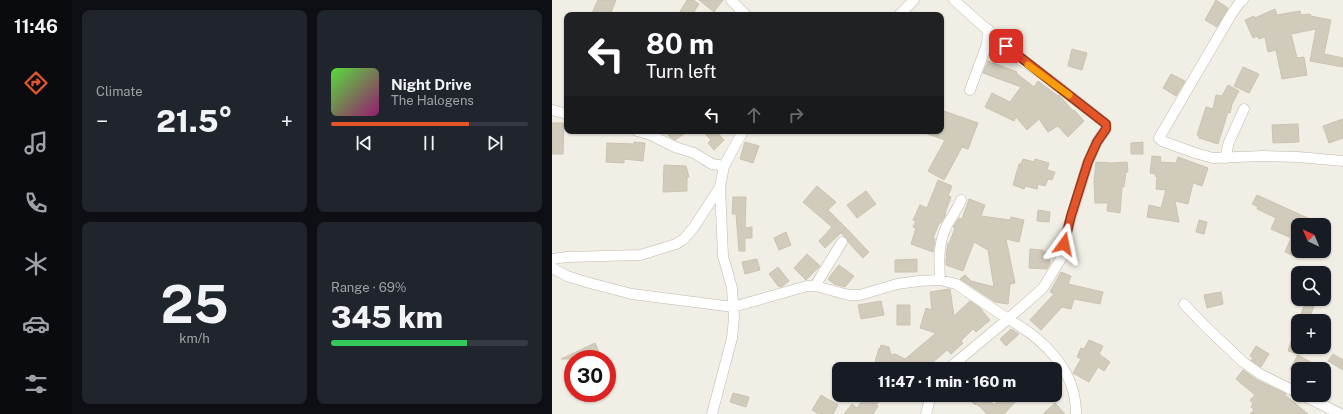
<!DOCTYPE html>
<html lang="en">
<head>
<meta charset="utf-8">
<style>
	:root { --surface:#171b24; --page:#20242c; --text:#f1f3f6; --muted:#9ea1a6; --line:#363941; --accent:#e45629 }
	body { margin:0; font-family:"Public Sans",sans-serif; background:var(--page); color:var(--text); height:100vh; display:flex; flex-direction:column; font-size:15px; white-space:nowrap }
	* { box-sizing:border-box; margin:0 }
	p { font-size:13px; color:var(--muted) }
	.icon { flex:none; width:22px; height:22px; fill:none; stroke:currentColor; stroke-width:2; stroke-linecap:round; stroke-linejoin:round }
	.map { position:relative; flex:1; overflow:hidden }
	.sheet { display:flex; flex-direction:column; gap:10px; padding:10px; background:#0d0f14; width:480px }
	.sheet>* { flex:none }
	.banner { position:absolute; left:12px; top:12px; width:380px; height:122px; border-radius:8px; box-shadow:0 1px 3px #0004; background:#202124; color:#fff; overflow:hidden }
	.needle { width:26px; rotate:316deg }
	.buttons { position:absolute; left:739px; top:218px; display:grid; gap:8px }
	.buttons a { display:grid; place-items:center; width:40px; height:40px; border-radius:8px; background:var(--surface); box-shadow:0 1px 3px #0004; font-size:20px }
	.speed { position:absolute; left:12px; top:350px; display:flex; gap:8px; font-size:20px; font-weight:700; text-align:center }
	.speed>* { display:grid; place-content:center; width:52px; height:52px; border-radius:50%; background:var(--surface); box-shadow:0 1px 3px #0004; line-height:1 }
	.speed .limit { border:6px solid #d22; background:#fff; color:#111 }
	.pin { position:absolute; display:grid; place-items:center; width:34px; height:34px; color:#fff; margin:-17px; border-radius:8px; box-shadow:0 2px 6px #0006 }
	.me { position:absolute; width:44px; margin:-22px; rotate:12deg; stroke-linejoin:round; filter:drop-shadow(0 0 3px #0008) }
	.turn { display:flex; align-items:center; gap:14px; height:84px; padding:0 16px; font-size:18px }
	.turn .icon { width:52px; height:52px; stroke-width:2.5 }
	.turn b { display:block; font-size:28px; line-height:34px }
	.lanes { display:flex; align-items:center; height:38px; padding:0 16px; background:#0003; justify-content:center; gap:20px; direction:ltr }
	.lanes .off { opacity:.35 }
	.big { font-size:30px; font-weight:800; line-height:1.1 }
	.sheet .tile { flex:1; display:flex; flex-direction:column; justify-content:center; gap:6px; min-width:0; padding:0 14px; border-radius:8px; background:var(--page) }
	.sheet .dial { align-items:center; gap:0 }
	.dial b { font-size:52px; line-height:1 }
	.song { display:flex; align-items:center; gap:12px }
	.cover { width:48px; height:48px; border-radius:6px; background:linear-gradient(135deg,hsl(110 70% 55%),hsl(320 70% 35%)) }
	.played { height:4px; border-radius:2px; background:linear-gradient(90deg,var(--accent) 70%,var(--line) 70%) }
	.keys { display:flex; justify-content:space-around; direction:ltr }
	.heat { display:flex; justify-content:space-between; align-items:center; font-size:22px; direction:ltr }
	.charge { height:6px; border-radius:3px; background:linear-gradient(90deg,#34c759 69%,var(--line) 0) }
	.sheet .tiles { flex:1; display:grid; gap:10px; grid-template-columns:repeat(2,1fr) }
	.trip { position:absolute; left:280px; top:362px; width:230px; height:40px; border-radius:8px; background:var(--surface); box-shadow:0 1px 3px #0004; font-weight:800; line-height:40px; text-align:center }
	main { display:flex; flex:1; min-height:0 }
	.tabs { display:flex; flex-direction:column; width:72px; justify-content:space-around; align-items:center; background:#090b0e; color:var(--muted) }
	.tabs .icon { width:28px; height:28px }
	.tabs .active { color:var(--accent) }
	.tabs b { font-size:18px; color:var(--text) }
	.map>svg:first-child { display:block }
	.building { fill:#d1cbbc; stroke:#cbc3b0 }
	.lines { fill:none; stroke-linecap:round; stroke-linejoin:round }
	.minor-casing { stroke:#beb9ac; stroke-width:11 }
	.minor { stroke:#fff; stroke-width:10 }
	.route-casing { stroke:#94381b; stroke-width:10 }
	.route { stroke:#e45629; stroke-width:7 }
	.slow { stroke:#f59e0b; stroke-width:7 }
</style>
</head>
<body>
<main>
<nav class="tabs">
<b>11:46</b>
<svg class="icon active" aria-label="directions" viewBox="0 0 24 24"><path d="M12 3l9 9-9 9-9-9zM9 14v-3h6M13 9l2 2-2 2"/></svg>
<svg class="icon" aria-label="music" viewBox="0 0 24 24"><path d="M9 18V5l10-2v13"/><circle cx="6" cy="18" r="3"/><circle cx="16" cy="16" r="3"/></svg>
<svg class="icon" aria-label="phone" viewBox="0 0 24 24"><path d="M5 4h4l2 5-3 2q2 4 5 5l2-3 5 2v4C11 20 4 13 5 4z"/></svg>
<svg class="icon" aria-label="climate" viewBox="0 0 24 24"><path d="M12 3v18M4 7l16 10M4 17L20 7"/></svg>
<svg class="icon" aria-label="car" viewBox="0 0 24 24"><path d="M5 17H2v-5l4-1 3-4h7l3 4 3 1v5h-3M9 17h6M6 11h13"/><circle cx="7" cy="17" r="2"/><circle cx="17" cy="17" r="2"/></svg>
<svg class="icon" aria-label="filters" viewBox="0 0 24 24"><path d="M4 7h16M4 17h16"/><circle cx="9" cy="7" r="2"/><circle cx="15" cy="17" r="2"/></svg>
</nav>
<section class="sheet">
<div class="tiles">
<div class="tile"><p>Climate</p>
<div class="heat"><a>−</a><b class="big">21.5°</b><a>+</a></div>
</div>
<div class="tile">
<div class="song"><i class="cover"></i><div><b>Night Drive</b><p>The Halogens</p></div></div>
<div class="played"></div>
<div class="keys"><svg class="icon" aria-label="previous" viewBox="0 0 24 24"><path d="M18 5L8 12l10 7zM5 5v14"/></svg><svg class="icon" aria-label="pause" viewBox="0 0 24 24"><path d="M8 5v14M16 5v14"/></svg><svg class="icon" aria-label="next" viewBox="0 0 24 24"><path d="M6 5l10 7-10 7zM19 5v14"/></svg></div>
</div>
<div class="tile dial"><b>25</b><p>km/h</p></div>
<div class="tile"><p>Range · 69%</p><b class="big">345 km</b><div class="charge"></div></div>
</div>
</section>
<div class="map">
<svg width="791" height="414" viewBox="0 0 791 414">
	<rect width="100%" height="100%" fill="#f1eee5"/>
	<path class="building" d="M46 0H64L58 15H46L40 13Z
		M135 0H141L147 4 140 15H126Z
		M147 0H171L162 12Z
		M664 0 676 8 665 27 653 20Z
		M723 9 725 15 748 11 749 15 758 14 759 16 779 20 772 54 791 58V67L758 61 764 29 739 34 745 58 752 57 755 75 730 79 724 50 716 52 713 37 707 39 705 36 701 38 693 20 702 16 703 18Z
		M520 49 535 53 530 70 516 66Z
		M436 61 465 72 464 73 482 87 486 81 506 96 507 95 521 111 522 110 532 121 516 137 506 126 496 132 487 119 475 130 464 117 462 121 433 107 440 93 458 102 469 87 431 73Z
		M691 67 707 74 697 93 682 86Z
		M619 74 633 81 624 96 611 88Z
		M676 85 687 91 680 104 678 113 676 112 666 144 647 138V136L645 135 654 107 661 109 664 95 670 96Z
		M389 110 426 123 416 149 410 147 392 180 376 171 393 140 370 132 389 131Z
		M791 119V138L777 143 771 126Z
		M0 123H12L11 154H0Z
		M746 124 747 142 721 143 720 125Z
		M113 131H136L123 140 118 137Z
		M150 131H164L172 140 162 150 156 143 159 140Z
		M82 142 93 143 91 161 72 159V163L54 162 55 143 82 144Z
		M193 142 207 146 201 163 188 159Z
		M591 142V154H579V143Z
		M600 156 609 157 608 162 624 163 626 157 656 168 650 186 641 183 636 204 623 201 627 222 595 217 597 205 609 208 614 190 604 189 605 177 603 176 604 174 598 173Z
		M471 159 482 162 483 159 497 163 495 170 503 172 500 180 496 179 493 186 486 184 485 189 473 186 472 189 461 185 467 164H469Z
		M544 162 559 163 575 162 576 172H574L572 187H570L568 213 555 211 556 203H543L542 182Z
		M112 165 134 166 137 177H135V191L111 192Z
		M386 180 400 186 396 196 399 197 393 213 394 214 389 223H387L381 238 383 239 381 252 359 244 364 228 361 227 364 221 361 220 368 205 375 208Z
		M265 186 284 202 276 210 294 228 273 248 267 241 280 227 251 202Z
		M314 191 324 204 305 218 295 205Z
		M705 195 771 225H746V258L733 252 739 238 719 229 724 218 705 209 706 207 700 204Z
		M181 197H194L193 228 200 227V238H193V251H187L184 214H180Z
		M417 199 433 205 429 216 458 220 459 217 472 220 467 242 454 239 463 283 458 284 456 304 443 302 408 279 413 275 419 281 442 287 436 250 422 242 411 271 394 265V258H397L394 256 396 243 397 244 403 228 401 227 407 218 410 219Z
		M486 210 498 212 497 222 485 221Z
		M647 220 655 222 652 234 644 232Z
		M294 228 317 252 311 258 296 242 295 239 289 233Z
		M234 232 239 245 227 250 222 238Z
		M478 249 491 250V252H495V260H498V264L495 269 477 268Z
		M255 254 268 266 254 280 242 268Z
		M205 259 208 270 193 274 190 262Z
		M365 259V272H343V260Z
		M287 265 302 276 293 287 282 284 276 279Z
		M226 267 237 281 231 286 227 287 217 274Z
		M509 272 519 276 516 284 551 292 548 304 522 299 519 309 510 307 489 330 478 320 502 294 498 292Z
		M397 289H398L402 316 418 301 428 308 438 320 424 332 421 329 409 341 411 343 399 354 395 350 373 369 372 367 369 369H345L323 362 327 348 328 349 329 345 337 347 339 355 343 354 353 359 358 355V358L359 354 384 333 368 328 374 308 380 310 378 292Z
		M669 292 671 304 655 308 652 295Z
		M755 299H765L756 321H746Z
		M329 301 332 315 309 319 306 305Z
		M345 305H358V325H345Z
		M744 326H746V354L736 351Z
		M459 329 467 334 454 346 448 339Z
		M537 340 551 346 547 354 558 362 552 371 546 367 537 382 521 373 529 359 525 357 529 348 532 349Z
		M43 343 50 359H9Z
		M704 346 717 354 709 367 699 360 701 358 698 356Z
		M781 354 791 360V370L776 361Z
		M746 355 771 369H738Z
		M691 370 705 380 734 394 733 395 756 414H698L702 410 699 407 701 404 698 400 703 395 684 379Z
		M181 393 197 397 194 407 178 402Z
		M269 395 286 405 281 414H267L260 410Z
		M314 395H322L328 400 324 405 326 406 321 414H292L300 404 305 408Z
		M413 395H433L442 405 452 395H460L465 400 452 414H434V413L427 406 424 404 423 405Z
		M503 403 513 414H491Z"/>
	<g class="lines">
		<defs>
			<path id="minor" d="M179 0 194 15
				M691 0 688 2 679 15 607 138 610 141 643 153 661 158 711 156 746 157 791 161
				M347 15 362 0
				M418 90 435 44 436 29
				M0 110 15 114
				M85 131 99 135 123 147 142 153 160 164 172 166
				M673 158 677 142 692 109
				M0 259 15 257 88 255 124 244 132 239 142 227 168 187
				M0 268 15 276 34 282 80 294 181 307 255 286H263L297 295H308L345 284 367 281 388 280 404 284 456 319 491 288 510 257 515 231 536 162 545 142 554 129V124L493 76 469 60 402 0
				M388 280C387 261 386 245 394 227 399 218 405 210 409 200
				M263 286 290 242
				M632 304 653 326 691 362 708 374 746 393
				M396 369 456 319C492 339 524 370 524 413
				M750 395 789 414
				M160 414 180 338 182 318 180 288 171 256 168 187 172 166 191 131
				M374 414 379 395"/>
		</defs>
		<use href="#minor" class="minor-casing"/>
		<use href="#minor" class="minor"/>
	</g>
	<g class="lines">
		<defs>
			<path id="route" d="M454 46 554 124V129L545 142 536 162 519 216 512 244"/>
		</defs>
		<use href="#route" class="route-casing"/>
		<use href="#route" class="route"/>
		<path class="slow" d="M476 65 517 95"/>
	</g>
</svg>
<div class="buttons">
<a><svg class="needle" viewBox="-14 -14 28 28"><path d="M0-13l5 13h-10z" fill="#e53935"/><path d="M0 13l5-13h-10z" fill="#9ea1a6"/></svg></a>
<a><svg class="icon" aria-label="search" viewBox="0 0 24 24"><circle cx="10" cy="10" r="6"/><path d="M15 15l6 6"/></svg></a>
<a>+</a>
<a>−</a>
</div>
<div class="speed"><div class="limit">30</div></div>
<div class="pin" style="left:454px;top:46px;background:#d93025"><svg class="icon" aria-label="arrive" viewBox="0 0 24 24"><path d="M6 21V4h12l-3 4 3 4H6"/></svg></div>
<svg class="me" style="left:512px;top:244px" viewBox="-20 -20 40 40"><path d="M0-17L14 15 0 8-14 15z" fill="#e45629" stroke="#fff" stroke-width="4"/></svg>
<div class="trip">11:47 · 1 min · 160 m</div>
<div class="banner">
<div class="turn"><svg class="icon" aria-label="left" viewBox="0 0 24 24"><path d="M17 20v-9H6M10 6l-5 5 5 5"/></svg><div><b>80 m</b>Turn left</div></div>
<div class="lanes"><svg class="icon" aria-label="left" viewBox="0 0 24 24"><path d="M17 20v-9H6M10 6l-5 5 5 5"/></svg><svg class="icon off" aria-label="ahead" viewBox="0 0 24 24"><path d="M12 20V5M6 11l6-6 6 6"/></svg><svg class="icon off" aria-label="right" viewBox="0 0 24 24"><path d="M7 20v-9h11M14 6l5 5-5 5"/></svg></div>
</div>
</div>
</main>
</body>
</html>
